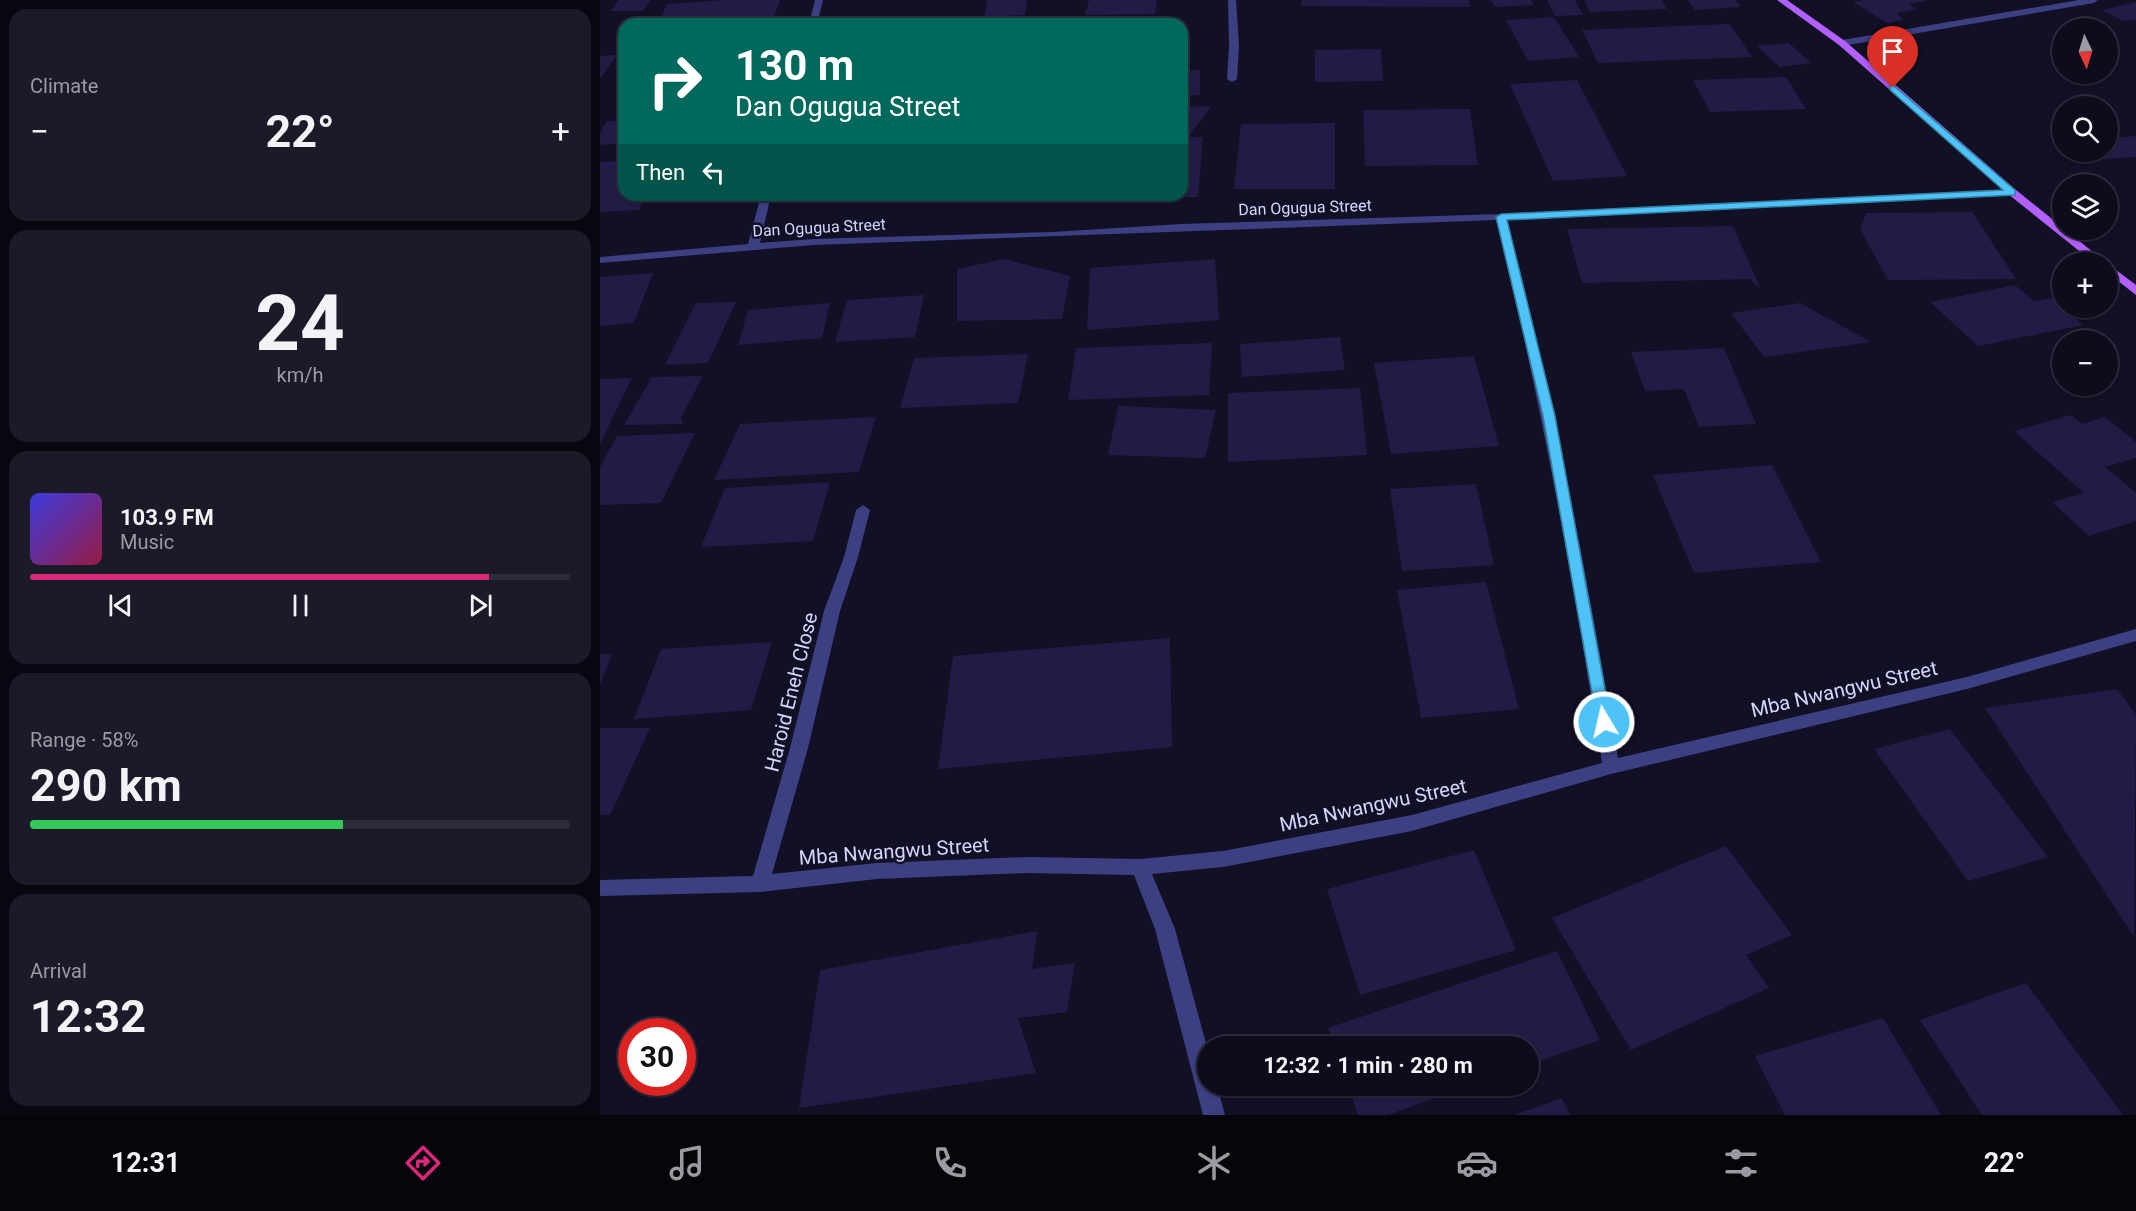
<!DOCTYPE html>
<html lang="en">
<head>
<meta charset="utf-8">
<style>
	:root { --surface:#0d0c1c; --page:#1b1a29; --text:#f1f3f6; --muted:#9a9ba3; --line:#2d2c3b; --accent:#db2777 }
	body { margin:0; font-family:Roboto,sans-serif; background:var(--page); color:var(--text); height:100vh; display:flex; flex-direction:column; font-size:22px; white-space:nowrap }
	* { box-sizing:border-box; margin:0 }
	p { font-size:20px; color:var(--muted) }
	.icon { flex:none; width:33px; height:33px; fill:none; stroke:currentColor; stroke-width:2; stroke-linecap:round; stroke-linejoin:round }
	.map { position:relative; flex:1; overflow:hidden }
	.sheet { display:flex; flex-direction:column; gap:9px; padding:9px; background:#07070f; width:600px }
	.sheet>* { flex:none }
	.top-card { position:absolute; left:18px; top:18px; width:570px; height:183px; border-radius:18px; box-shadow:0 2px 4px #0004,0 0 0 2px var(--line); background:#00695c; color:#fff; overflow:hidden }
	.needle { width:39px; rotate:176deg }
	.buttons { position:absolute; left:1452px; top:18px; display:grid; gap:12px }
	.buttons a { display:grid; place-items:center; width:66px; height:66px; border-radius:50%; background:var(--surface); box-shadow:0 2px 4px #0004,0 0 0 2px var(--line); font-size:30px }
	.speed { position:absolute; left:18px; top:1018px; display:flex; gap:12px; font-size:30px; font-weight:700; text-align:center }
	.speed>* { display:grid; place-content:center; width:78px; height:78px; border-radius:50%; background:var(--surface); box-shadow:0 2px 4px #0004,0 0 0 2px var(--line); line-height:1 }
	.speed .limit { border:9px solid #d22; background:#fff; color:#111 }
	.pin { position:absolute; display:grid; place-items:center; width:51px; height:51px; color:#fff; margin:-62px -26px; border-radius:50% 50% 50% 0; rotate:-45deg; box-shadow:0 0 6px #0007 }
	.pin .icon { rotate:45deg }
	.me { position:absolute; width:66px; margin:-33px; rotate:351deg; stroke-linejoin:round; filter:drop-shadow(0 0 4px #0008) }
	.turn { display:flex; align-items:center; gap:21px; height:126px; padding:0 18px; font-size:27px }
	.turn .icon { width:78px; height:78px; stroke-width:2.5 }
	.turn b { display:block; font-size:42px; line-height:51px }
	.then { display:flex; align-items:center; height:57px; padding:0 18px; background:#0003; gap:12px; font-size:22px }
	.big { font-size:45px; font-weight:700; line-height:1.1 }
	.sheet .widget { flex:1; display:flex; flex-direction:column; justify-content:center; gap:9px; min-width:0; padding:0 21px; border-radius:18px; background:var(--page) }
	.sheet .dial { align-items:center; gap:0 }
	.dial b { font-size:78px; line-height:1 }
	.song { display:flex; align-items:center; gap:18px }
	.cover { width:72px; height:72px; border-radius:9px; background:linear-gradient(135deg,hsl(240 70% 55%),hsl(340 70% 35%)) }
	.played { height:6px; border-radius:3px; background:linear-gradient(90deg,var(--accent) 85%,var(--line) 85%) }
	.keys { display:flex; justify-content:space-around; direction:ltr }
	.heat { display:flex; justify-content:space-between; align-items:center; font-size:33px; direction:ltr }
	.charge { height:9px; border-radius:4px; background:linear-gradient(90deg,#34c759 58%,var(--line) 0) }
	.trip { position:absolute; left:597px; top:1036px; width:342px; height:60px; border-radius:30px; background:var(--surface); box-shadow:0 2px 4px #0004,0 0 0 2px var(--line); font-weight:700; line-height:60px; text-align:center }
	.tabs { display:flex; height:96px; justify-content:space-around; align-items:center; background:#05050b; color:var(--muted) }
	.tabs .icon { width:42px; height:42px }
	.tabs .current { color:var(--accent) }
	.tabs b { font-size:27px; color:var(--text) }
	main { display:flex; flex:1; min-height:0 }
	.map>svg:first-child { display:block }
	.building { fill:#211c46 }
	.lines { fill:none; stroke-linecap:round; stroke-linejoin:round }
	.minor { fill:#3c4083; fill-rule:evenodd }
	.major { fill:#b35ffb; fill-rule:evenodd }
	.route { fill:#4fc3f7; stroke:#337fa1; stroke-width:1.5 }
	.labels { text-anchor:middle; stroke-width:5; stroke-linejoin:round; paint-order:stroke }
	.far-street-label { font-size:16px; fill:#d6d5fe; stroke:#111025 }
	.street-label { font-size:20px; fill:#d6d5fe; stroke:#111025 }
</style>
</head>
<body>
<main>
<section class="sheet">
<div class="widget"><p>Climate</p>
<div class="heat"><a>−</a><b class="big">22°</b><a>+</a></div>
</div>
<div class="widget dial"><b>24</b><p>km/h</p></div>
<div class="widget">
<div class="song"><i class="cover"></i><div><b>103.9 FM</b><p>Music</p></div></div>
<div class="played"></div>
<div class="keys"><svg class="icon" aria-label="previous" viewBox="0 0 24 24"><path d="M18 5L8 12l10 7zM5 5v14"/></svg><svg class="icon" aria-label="pause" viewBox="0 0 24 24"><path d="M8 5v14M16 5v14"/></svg><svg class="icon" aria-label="next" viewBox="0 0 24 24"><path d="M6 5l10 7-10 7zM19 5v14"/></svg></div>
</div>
<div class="widget"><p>Range · 58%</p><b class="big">290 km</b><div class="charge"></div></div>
<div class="widget"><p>Arrival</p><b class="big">12:32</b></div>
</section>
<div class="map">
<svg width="1536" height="1115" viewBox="0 0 1536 1115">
	<rect width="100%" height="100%" fill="#111025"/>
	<path class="building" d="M19 0H51L42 11H10Z
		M124 0H180L173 20 120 24H58L67 4Z
		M387 0H427L425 15 384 17Z
		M489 0H557L555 14 485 15Z
		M702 0H869L870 7 701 6Z
		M891 0H931L934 5 895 7Z
		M947 0H975L983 15 955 16Z
		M984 0H1062L1067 9 990 12Z
		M1088 0H1136L1141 7 1095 10Z
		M1265 0H1326V1L1309 4 1317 9 1297 13 1303 20 1287 23 1253 2Z
		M1536 2V20L1523 21 1502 10Z
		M954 17 979 57 928 61 906 20Z
		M1130 24 1152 57 998 63 982 30Z
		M1189 43 1211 63 1179 67 1157 46Z
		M781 49 783 81 715 82V50Z
		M17 55 0 79V56Z
		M600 70V95L582 96V71Z
		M1186 77 1206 109 1110 112 1093 80Z
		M977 80 1027 176 953 181 910 84Z
		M611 106 591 134 582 135V107Z
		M870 109 878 165 765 166 763 110Z
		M7 121H24V143L0 145V133Z
		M735 123V189H634L641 124Z
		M1536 136V157L1473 161 1464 152H1508V138Z
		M582 137H603L598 197 457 200 458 195H582Z
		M24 161V195H46L39 210 0 212V162Z
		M1372 212 1416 279 1288 280 1260 229 1266 213Z
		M1133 226 1160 288 1150 279 982 283 967 229Z
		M404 259 470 276 462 319 357 321V269Z
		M615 259 619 320 487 330 490 268Z
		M53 273 34 323 0 326V277Z
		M1415 285 1434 301 1452 298 1483 325 1378 346 1330 302Z
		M324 295 315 337 235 342 247 300Z
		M136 302 108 363 65 365 96 303Z
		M230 303 222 338 138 345 148 310Z
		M1200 303 1271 342 1164 357 1131 313Z
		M740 337 745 370 642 377 640 344Z
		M612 343 609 395 468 400 476 348Z
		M1124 348 1156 424 1099 427 1084 389 1045 391 1031 352Z
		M428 354 418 403 300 408 314 358Z
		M874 356 899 446 791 454 774 363Z
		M103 376 81 418 83 424 24 425 52 377Z
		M32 378 0 444V379Z
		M760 388 767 455 628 462V393Z
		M518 406 616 410 605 458 508 455Z
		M1471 415 1482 424 1505 417 1536 442V458L1505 467 1536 493V521L1489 536 1452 502 1484 493 1414 431Z
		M276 417 259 472 114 480 140 424Z
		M95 433 61 503 0 505V467L17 436Z
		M1172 465 1221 562 1094 573 1053 475Z
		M230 482 213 541 101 547 125 488Z
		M876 484 894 565 802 571 790 489Z
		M886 582 919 709 821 718 797 590Z
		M570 638 572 747 338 769 353 656Z
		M172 642 151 710 34 719 61 649Z
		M0 654H12L0 685Z
		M1517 689 1536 715 1534 937 1385 708Z
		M0 728H50L10 815H0Z
		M1350 729 1448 857 1368 881 1274 749Z
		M1126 846 1192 935 1146 955 1169 988 1031 1050 952 918Z
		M874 850 916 950 760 995 727 889Z
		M437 931 432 969 475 963 467 1012 418 1018 436 1073 199 1108 220 970Z
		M957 951 1000 1040 928 1065V1047H735L728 1028Z
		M1426 983 1523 1115H1382L1320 1020Z
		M1283 1018 1341 1115H1185L1155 1056Z
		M748 1086H869L788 1115H758Z
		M962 1098 970 1115H914Z"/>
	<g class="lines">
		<path class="minor" d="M215 0H223L217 24H209Z
			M628 0H636L639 46 637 79 632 82 627 79 629 46Z
			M1479 0H1498L1494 3 1242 46 1237 43 1242 40Z
			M1412 189 1417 192 1416 194 907 220C954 398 987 577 1018 758L1367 677 1536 629V641L1367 689 1011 774 812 831 623 867 552 874 575 929 608 1051V1086H617L625 1115H603L555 929 534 875 427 873 277 879 160 892 0 896V880L153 876 190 748 224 611 244 557 256 510 263 505 270 510 258 557 240 611 208 748 172 874 277 863 427 857 540 859 623 851 812 815 1002 763C973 580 941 399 896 220L214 245 0 263V257L148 244 161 195H171L160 243 214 239 453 232 581 224 901 214Z"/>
		<path class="major" d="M1177 0H1187L1245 41 1416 190 1462 227V230H1466L1505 262H1493L1408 194 1239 45Z
			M1508 264 1536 285V295L1508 273Z"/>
	</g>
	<path class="route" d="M1293 85 1415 190V195L907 220 955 416 1011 722 1009 727H998L943 416 896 217 901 214 1403 190 1290 90V86Z"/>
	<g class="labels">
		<g class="far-street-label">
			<text transform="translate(705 207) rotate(-2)" y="6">Dan Ogugua Street</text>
			<text transform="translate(219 227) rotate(-3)" y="6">Dan Ogugua Street</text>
		</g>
		<g class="street-label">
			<text transform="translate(1244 689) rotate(-13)" y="7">Mba Nwangwu Street</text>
			<text transform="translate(191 692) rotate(-76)" y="7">Haroid Eneh Close</text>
			<text transform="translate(773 805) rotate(-12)" y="7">Mba Nwangwu Street</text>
			<text transform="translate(294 851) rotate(-4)" y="7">Mba Nwangwu Street</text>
		</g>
	</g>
</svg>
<div class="buttons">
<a><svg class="needle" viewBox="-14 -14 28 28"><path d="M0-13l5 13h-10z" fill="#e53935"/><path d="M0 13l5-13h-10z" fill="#9a9ba3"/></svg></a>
<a><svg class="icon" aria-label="search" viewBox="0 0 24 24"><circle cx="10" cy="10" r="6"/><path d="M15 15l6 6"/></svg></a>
<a><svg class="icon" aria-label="layers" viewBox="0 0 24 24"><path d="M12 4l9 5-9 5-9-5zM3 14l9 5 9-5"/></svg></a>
<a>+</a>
<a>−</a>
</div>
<div class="speed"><div class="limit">30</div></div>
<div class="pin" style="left:1293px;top:88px;background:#d93025"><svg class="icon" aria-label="arrive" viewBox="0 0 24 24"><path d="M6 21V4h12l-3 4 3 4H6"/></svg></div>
<svg class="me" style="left:1004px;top:722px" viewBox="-20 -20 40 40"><circle r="17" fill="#4fc3f7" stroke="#fff" stroke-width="3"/><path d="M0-11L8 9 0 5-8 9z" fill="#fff"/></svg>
<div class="trip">12:32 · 1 min · 280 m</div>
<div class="top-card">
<div class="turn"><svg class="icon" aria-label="right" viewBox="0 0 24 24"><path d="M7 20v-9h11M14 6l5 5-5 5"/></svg><div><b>130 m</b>Dan Ogugua Street</div></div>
<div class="then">Then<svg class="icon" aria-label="left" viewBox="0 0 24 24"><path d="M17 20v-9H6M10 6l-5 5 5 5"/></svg></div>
</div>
</div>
</main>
<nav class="tabs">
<b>12:31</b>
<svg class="icon current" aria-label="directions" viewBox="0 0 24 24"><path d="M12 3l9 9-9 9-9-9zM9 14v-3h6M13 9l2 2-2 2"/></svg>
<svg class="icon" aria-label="music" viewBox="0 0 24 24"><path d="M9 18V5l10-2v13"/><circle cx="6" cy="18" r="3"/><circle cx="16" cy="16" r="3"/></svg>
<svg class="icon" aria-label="phone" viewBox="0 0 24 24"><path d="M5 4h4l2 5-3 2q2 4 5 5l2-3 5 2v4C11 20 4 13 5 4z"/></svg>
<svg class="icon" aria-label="climate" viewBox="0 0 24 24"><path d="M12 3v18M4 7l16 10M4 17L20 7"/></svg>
<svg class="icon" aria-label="car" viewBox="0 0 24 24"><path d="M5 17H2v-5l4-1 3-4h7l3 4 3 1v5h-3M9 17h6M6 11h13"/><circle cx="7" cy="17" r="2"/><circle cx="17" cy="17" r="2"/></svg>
<svg class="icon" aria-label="filters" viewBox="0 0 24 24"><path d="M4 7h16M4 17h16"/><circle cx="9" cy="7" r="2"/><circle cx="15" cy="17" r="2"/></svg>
<b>22°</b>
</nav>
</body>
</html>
